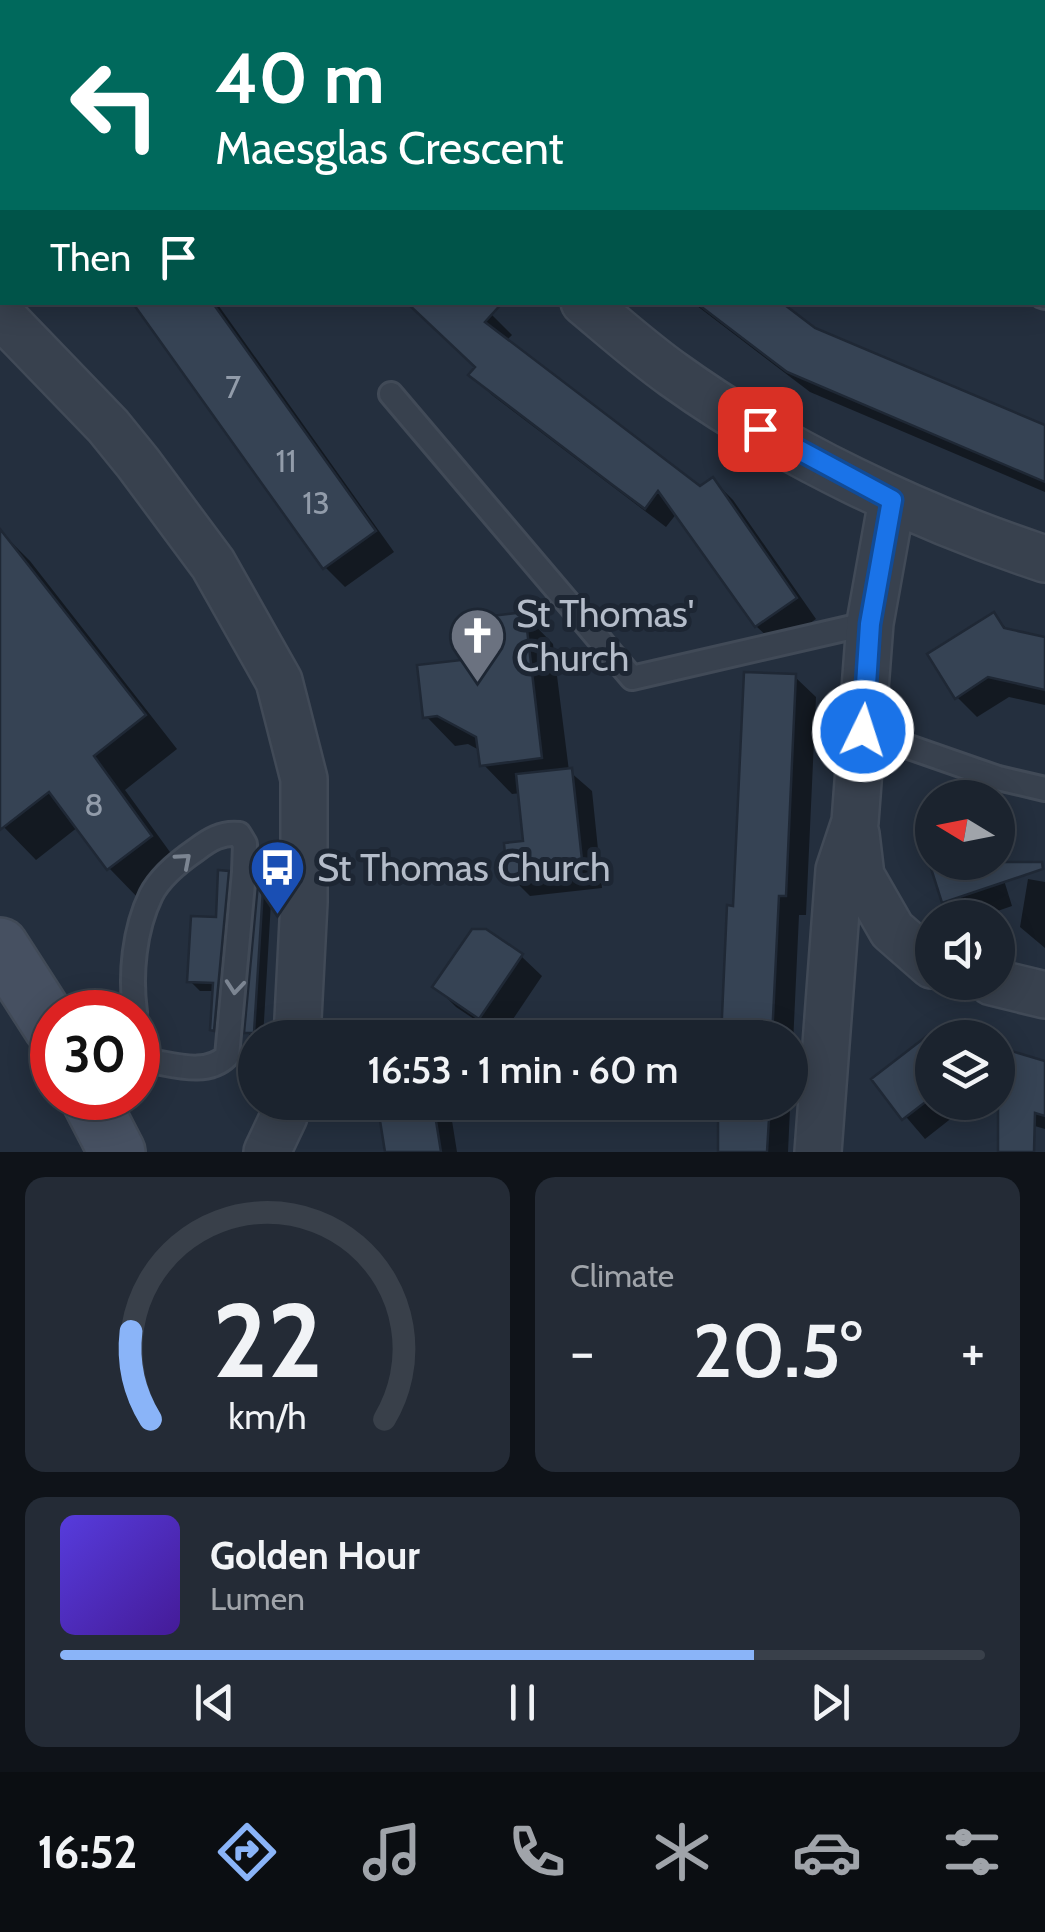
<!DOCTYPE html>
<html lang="en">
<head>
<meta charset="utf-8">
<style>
	:root { --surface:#1b232e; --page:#242b36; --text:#f1f3f6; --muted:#a0a4aa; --line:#39404a; --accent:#8ab4f8 }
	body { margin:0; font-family:Cabin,sans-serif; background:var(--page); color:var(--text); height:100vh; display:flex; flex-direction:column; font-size:38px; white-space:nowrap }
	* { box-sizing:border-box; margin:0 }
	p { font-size:32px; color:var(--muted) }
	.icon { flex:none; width:55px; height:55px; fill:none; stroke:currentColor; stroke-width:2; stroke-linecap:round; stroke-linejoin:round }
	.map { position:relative; height:1152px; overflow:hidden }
	.panel { display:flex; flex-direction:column; gap:25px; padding:25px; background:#0f1319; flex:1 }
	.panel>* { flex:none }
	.top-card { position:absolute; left:0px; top:0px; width:1045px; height:305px; box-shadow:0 5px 25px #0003,0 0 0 2px var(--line); background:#00695c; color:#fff; overflow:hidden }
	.needle { width:65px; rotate:280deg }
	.buttons { position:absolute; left:915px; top:780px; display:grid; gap:20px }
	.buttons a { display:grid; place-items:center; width:100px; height:100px; border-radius:50%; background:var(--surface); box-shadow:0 5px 25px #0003,0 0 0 2px var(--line); font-size:50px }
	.speed { position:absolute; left:30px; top:990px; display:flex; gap:20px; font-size:50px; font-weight:700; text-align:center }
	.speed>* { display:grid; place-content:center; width:130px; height:130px; border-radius:50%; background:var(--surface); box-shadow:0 5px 25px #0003,0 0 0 2px var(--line); line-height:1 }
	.speed .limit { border:15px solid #d22; background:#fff; color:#111 }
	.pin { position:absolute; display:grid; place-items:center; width:85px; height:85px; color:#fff; margin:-42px; border-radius:20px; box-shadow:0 5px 15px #0006 }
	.me { position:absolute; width:110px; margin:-55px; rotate:4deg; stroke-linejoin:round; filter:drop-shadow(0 0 8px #0008) }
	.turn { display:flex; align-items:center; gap:35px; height:210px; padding:0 50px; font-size:45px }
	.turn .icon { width:130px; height:130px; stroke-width:2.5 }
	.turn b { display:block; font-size:70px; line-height:85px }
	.then { display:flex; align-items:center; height:95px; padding:0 50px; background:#0003; gap:20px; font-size:38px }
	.big { font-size:75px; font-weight:600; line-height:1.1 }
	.panel .card { flex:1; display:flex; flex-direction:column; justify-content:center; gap:15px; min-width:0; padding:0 35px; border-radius:20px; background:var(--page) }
	.panel .dial { align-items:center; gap:0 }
	.dial svg { height:260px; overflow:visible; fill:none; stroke:var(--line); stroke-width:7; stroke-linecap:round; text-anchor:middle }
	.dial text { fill:var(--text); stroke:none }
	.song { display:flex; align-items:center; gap:30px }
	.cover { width:120px; height:120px; border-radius:15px; background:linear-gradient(135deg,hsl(250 70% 55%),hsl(260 70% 35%)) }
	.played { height:10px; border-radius:5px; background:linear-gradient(90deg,var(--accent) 75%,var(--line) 75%) }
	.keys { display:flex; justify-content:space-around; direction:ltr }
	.heat { display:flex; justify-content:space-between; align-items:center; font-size:55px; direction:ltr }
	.panel .tiles { flex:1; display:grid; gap:25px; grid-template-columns:1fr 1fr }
	.card:last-child { grid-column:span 2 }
	.trip { position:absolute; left:238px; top:1020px; width:570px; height:100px; border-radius:50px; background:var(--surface); box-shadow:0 5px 25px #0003,0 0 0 2px var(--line); font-weight:600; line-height:100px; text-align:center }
	.dock { display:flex; height:160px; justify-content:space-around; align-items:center; background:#0b0e12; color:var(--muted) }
	.dock .icon { width:70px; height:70px }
	.dock .current { color:var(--accent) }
	.dock b { font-size:45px; color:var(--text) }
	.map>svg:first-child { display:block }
	.shadow { fill:#0007 }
	.building { fill:#364354; stroke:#1f2835; stroke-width:2.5 }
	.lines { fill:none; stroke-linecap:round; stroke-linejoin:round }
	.service-casing { stroke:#414a57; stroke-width:28 }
	.minor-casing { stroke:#414a57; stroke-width:50 }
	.secondary-casing { stroke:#414a57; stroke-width:60 }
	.service { stroke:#38414e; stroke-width:22 }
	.minor { stroke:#38414e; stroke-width:45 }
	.secondary { stroke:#465061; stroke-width:55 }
	.oneway { stroke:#7c8592 }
	.route-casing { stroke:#114b97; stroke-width:25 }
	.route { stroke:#1a73e8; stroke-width:18 }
	.labels { text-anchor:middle; stroke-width:10; stroke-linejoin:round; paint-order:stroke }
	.number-label { font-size:32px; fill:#929caa }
	.poi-label { font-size:38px; fill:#b4bcc9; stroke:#1d2633; text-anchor:start }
</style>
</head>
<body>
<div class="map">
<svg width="1045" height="1152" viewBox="0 0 1045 1152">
	<rect width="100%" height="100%" fill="#242f3e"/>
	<path class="shadow" d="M168 0H310L164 2Z
		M530 0H620L617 2Z
		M2 127V205H0V128Z
		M136 302H216L394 552 345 587 325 567Z
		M479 302 512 335 506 341 700 489 713 480 733 500 816 619 777 646 756 626 677 513 666 527 492 395 472 375 478 367Z
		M692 302H777L813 330 1045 428V492L810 392Z
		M0 531 30 561 177 749 125 790 183 870 141 901 109 868 78 827 36 860 0 823Z
		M524 614 553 644 569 771 592 791 602 888 530 896 510 876 526 843 521 793 512 794 483 764 481 751 468 744 455 746 426 716 464 662Z
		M993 615 1010 632 1045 640V705L1009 697 977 717 957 697Z
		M795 677 816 697 806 915H799L788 1152H719L721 1102H790V1038H724L736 908Z
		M932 818V862L998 861 1012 906 977 918H961L944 901 919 822Z
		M228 873 238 883 222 1039 212 1029 215 991H200L190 981 218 920Z
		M262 876 272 885 263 1038 255 1040 247 1032Z
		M1028 879 1045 882V948L1020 927Z
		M521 956 542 976 501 1037 456 1007 436 987Z
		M436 1032 441 1038H406Z
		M929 1037 932 1040V1102H972L925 1139 874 1079Z
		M1001 1051 1045 1064V1129L1008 1118 993 1102H998V1062Z
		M379 1102H449L457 1152H387Z"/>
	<path class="building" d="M132 302H212L376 531 323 569Z
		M406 302H503L485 322 700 486 713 477 797 598 755 627 658 491 645 509 614 486 468 375 475 367Z
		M695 302H781L815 328 1045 425V482L787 372Z
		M0 529 146 715 94 756 152 836 107 870 49 792 0 830Z
		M525 612 542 758 480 766 476 737 437 716 423 718 417 665 462 660 457 620Z
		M994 612 1004 628 1045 637V690L988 677 955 699 927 654Z
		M744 672 796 674 786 896H779L772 1038H721L727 905 733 906Z
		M572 768 583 869 507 877 504 843 523 841 516 774Z
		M929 862H1042L1043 869 942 903Z
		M218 870 229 871 214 1031 210 1030 213 983 187 982 191 916 216 917Z
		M259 873H264L254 1033H244Z
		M472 929H486L523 954 479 1019 432 987Z
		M932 1032V1097L902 1120 871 1079Z
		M998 1047 1045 1061V1116L1035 1113 1034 1152H998Z
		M377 1102H433L441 1152H385Z
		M718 1102H770L767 1152H718Z"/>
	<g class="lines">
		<defs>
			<path id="service" d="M910 2 913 0
				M1042 86 1045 85
				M1042 296 1045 297
				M391 394 632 678 870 623
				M863 731 998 778 1045 789
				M135 1012C130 975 134 930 151 895 160 877 180 861 196 850 209 840 222 832 239 834L245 844 244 872 227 1056C207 1076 175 1065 150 1061L138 1032"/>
			<path id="minor" d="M376 2 379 0
				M0 262 2 261
				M584 302C614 327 643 353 674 375 781 452 920 518 1045 559
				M0 314 108 426 138 463 213 564 279 681 304 779V902L297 1038
				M856 834 861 876 892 930 932 965
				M992 982 1045 995
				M267 1152 284 1116 287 1102
				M818 1152 839 870 855 822 870 623 892 500"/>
			<path id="secondary" d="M0 946 52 1027
				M89 1098 117 1152"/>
		</defs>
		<use href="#service" class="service-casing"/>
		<use href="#minor" class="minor-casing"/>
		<use href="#secondary" class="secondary-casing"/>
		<use href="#service" class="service"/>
		<use href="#minor" class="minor"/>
		<use href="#secondary" class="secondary"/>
	</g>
	<defs><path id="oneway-chevron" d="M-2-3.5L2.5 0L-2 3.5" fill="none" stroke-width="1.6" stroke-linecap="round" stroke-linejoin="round" transform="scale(2.5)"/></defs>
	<g class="oneway">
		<use href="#oneway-chevron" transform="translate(184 860) rotate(-41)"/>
		<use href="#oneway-chevron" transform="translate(235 987) rotate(95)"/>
	</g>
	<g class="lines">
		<defs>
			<path id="route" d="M760 429 892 500 870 624 863 731"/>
		</defs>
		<use href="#route" class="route-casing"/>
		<use href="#route" class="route"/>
	</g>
	<defs>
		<symbol id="church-pin" viewBox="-11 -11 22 30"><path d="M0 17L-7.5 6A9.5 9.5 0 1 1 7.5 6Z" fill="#6b7280" stroke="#1d2633"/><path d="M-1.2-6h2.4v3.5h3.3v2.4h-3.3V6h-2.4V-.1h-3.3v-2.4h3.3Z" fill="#fff"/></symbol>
		<symbol id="bus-pin" viewBox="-11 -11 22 30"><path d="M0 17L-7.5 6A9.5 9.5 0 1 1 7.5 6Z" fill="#1a4fb4" stroke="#1d2633"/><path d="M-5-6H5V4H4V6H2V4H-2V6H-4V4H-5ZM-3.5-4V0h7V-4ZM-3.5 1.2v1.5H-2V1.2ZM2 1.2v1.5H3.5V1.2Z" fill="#fff"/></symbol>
	</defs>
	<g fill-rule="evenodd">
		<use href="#church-pin" x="446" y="604" width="63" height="86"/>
		<use href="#bus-pin" x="246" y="836" width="63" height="86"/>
	</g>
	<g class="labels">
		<g class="number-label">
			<text x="233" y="398">7</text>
			<text x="286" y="472">11</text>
			<text x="316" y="514">13</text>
			<text x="94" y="816">8</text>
		</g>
		<g class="poi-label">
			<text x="516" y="627">St Thomas'<tspan x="516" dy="44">Church</tspan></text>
			<text x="317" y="881">St Thomas Church</text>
		</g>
	</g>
</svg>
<div class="buttons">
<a><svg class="needle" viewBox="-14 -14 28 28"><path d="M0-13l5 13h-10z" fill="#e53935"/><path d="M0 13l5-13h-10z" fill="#a0a4aa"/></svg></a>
<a><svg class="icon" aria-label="sound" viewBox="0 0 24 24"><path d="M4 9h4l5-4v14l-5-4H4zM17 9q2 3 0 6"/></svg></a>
<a><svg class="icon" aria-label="layers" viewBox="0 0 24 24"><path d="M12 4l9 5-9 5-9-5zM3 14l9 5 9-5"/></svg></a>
</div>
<div class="speed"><div class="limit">30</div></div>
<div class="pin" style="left:760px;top:429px;background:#d93025"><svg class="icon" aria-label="arrive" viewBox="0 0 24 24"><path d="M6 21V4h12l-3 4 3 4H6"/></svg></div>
<svg class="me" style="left:863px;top:731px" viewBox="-20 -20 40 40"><circle r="17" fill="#1a73e8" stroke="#fff" stroke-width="3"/><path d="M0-11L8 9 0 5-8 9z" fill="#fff"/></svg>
<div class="trip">16:53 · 1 min · 60 m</div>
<div class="top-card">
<div class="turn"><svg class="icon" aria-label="left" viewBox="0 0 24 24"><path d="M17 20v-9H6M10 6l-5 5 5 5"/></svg><div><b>40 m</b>Maesglas Crescent</div></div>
<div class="then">Then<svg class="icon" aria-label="arrive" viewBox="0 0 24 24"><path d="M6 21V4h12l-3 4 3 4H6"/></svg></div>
</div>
</div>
<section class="panel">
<div class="tiles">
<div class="card dial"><svg viewBox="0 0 100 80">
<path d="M14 69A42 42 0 1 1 86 69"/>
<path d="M14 69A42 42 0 0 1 8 42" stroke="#8ab4f8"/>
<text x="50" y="56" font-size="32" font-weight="700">22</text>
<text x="50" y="72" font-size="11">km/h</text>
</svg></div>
<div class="card"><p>Climate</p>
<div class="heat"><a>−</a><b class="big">20.5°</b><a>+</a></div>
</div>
<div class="card">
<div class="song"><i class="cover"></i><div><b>Golden Hour</b><p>Lumen</p></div></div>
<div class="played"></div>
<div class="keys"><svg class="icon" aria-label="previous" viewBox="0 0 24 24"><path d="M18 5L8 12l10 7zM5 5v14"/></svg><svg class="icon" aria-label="pause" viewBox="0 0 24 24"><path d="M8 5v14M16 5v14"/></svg><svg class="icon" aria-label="next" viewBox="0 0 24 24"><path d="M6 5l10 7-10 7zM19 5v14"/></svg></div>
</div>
</div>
</section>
<nav class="dock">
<b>16:52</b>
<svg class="icon current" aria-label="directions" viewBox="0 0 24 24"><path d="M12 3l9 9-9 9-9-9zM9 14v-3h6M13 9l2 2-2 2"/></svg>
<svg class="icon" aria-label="music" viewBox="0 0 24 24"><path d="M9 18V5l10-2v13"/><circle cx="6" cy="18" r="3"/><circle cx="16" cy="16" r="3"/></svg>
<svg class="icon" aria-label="phone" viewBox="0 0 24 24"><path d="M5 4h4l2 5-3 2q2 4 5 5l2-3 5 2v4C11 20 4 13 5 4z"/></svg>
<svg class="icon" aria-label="climate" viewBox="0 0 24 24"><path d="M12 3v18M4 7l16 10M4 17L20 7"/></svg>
<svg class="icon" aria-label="car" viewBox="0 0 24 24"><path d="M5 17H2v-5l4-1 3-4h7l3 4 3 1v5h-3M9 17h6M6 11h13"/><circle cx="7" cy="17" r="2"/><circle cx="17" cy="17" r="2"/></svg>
<svg class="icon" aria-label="filters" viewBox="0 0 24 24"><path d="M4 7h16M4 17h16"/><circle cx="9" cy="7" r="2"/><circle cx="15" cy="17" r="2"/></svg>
</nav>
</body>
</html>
